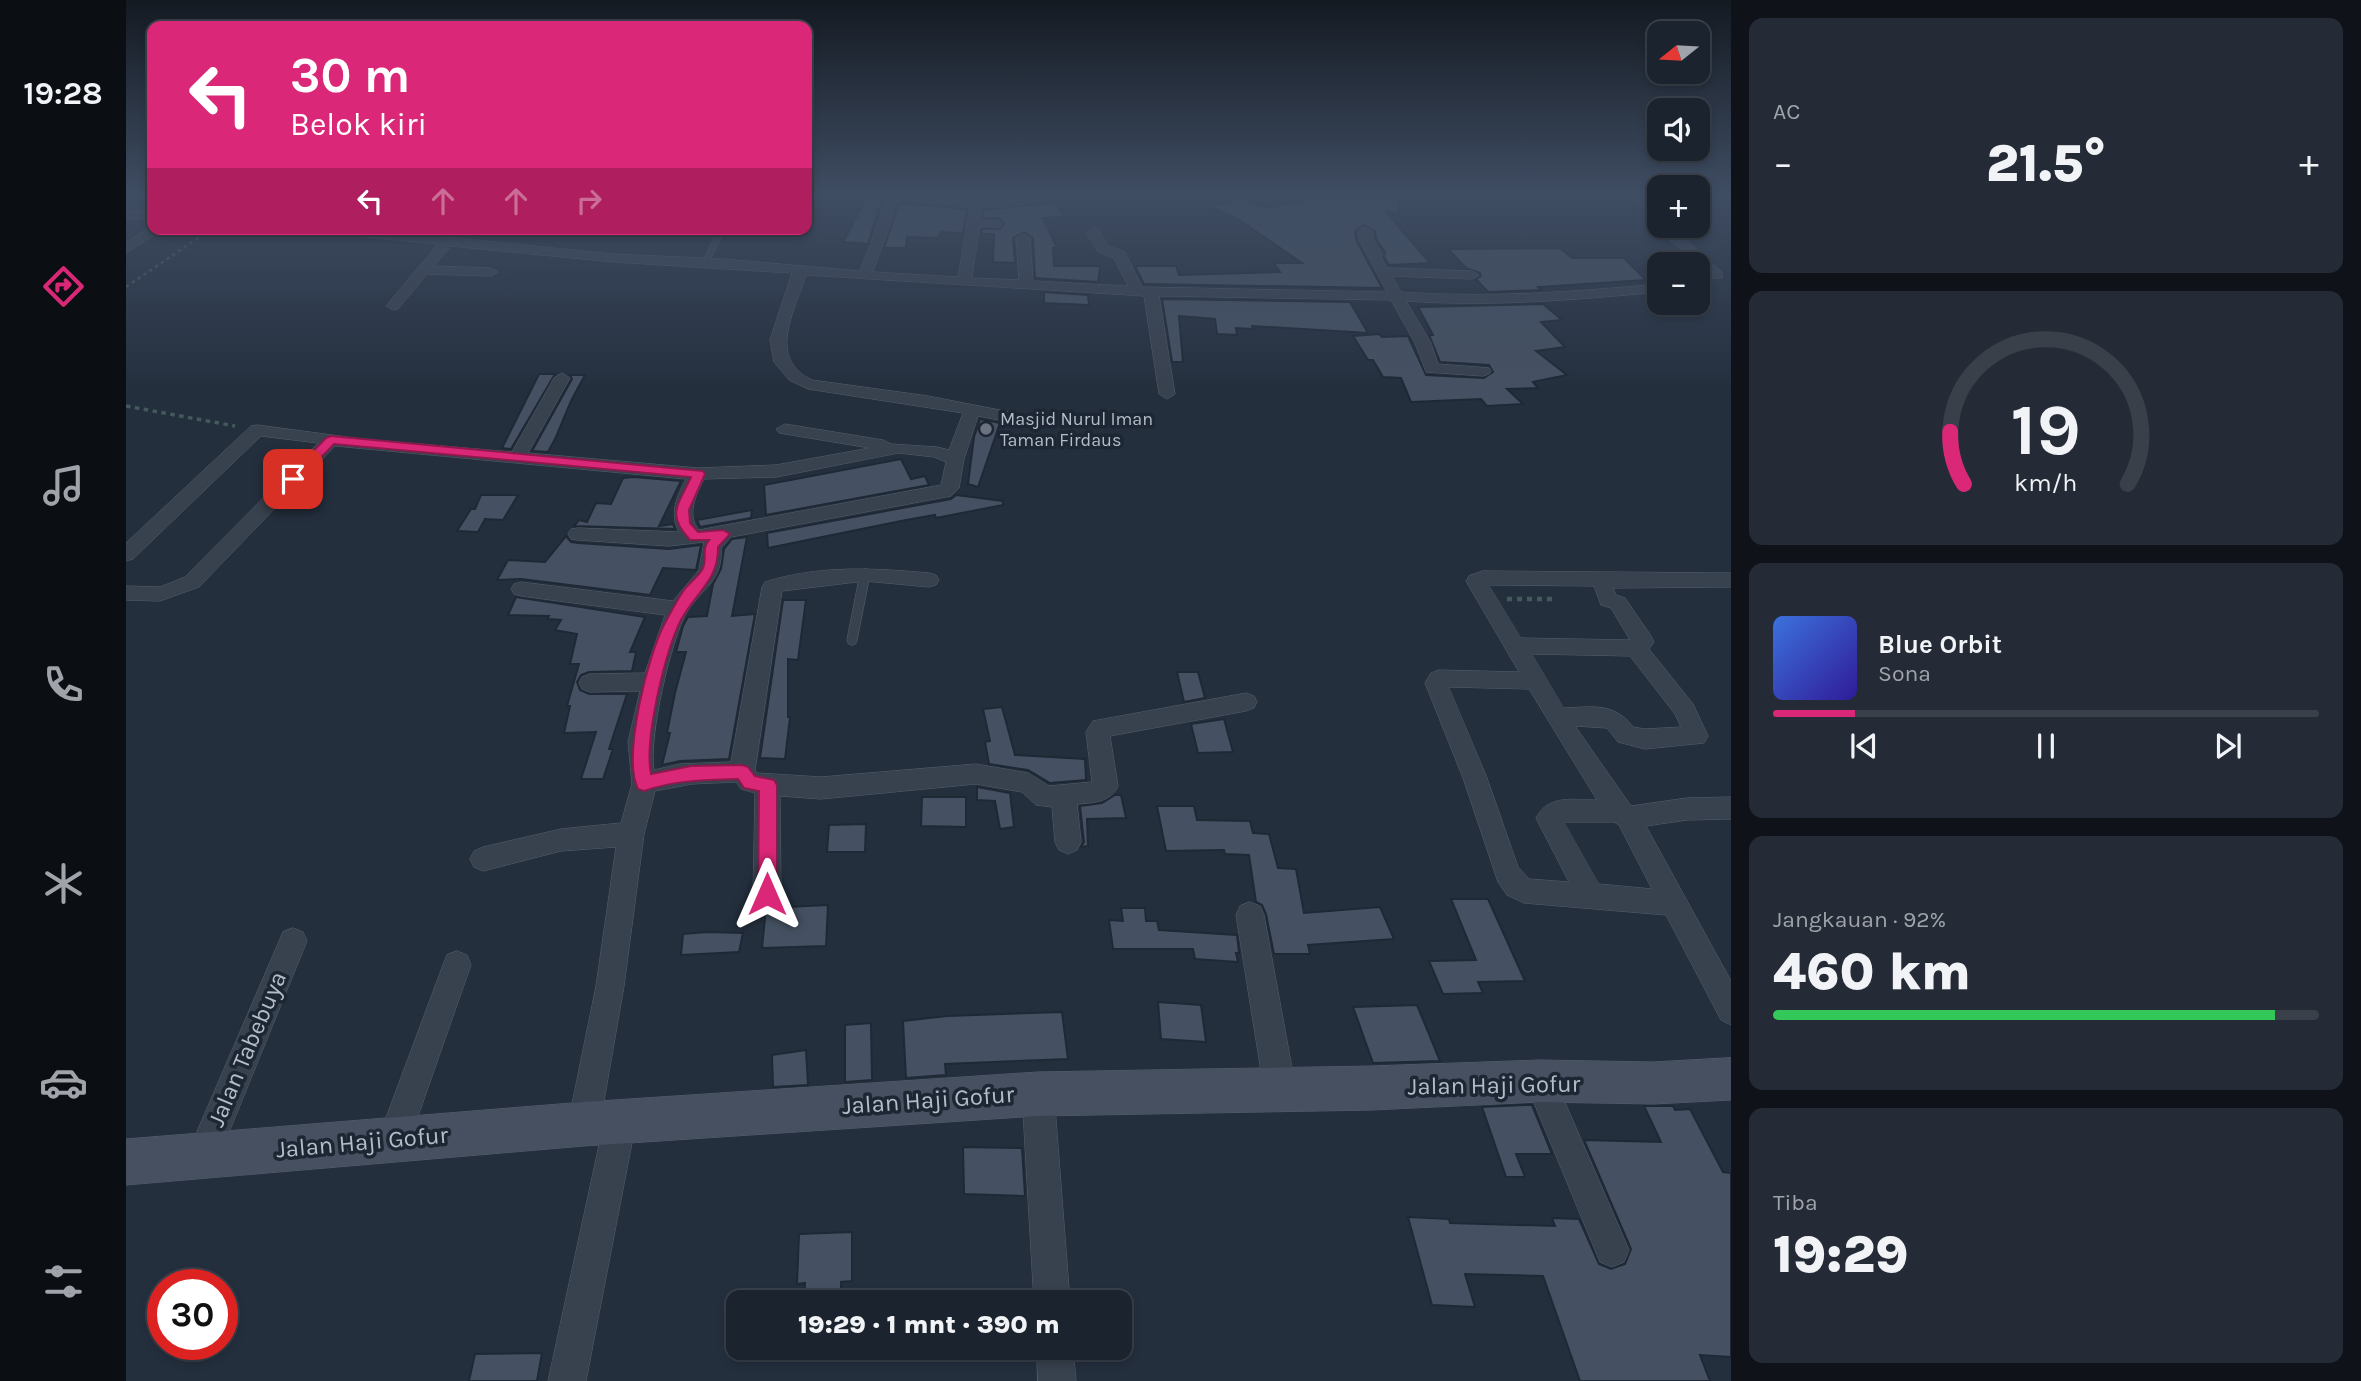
<!DOCTYPE html>
<html lang="id">
<head>
<meta charset="utf-8">
<style>
	:root { --surface:#1b232e; --page:#242b36; --text:#f1f3f6; --muted:#a0a4aa; --line:#39404a; --accent:#db2777 }
	body { margin:0; font-family:Karla,sans-serif; background:var(--page); color:var(--text); height:100vh; display:flex; flex-direction:column; font-size:26px; white-space:nowrap }
	* { box-sizing:border-box; margin:0 }
	p { font-size:23px; color:var(--muted) }
	.icon { flex:none; width:38px; height:38px; fill:none; stroke:currentColor; stroke-width:2; stroke-linecap:round; stroke-linejoin:round }
	.map { position:relative; flex:1; overflow:hidden }
	.panel { display:flex; flex-direction:column; gap:18px; padding:18px; background:#0f1319; width:630px }
	.panel>* { flex:none }
	.guide { position:absolute; left:21px; top:21px; width:665px; height:214px; border-radius:14px; box-shadow:0 4px 10px #0003,0 0 0 2px var(--line); background:#db2777; color:#fff; overflow:hidden }
	.needle { width:46px; rotate:252deg }
	.buttons { position:absolute; left:1521px; top:21px; display:grid; gap:14px }
	.buttons a { display:grid; place-items:center; width:63px; height:63px; border-radius:14px; background:var(--surface); box-shadow:0 4px 10px #0003,0 0 0 2px var(--line); font-size:35px }
	.speed { position:absolute; left:21px; top:1269px; display:flex; gap:14px; font-size:35px; font-weight:700; text-align:center }
	.speed>* { display:grid; place-content:center; width:91px; height:91px; border-radius:50%; background:var(--surface); box-shadow:0 4px 10px #0003,0 0 0 2px var(--line); line-height:1 }
	.speed .limit { border:10px solid #d22; background:#fff; color:#111 }
	.pin { position:absolute; display:grid; place-items:center; width:60px; height:60px; color:#fff; margin:-30px; border-radius:14px; box-shadow:0 4px 10px #0006 }
	.me { position:absolute; width:77px; margin:-38px; rotate:0deg; stroke-linejoin:round; filter:drop-shadow(0 0 5px #0008) }
	.turn { display:flex; align-items:center; gap:24px; height:147px; padding:0 28px; font-size:32px }
	.turn .icon { width:91px; height:91px; stroke-width:2.5 }
	.turn b { display:block; font-size:49px; line-height:60px }
	.lanes { display:flex; align-items:center; height:66px; padding:0 28px; background:#0003; justify-content:center; gap:35px; direction:ltr }
	.lanes .off { opacity:.35 }
	.big { font-size:52px; font-weight:800; line-height:1.1 }
	.panel .tile { flex:1; display:flex; flex-direction:column; justify-content:center; gap:10px; min-width:0; padding:0 24px; border-radius:14px; background:var(--page) }
	.panel .dial { align-items:center; gap:0 }
	.dial svg { height:182px; overflow:visible; fill:none; stroke:var(--line); stroke-width:7; stroke-linecap:round; text-anchor:middle }
	.dial text { fill:var(--text); stroke:none }
	.song { display:flex; align-items:center; gap:21px }
	.cover { width:84px; height:84px; border-radius:10px; background:linear-gradient(135deg,hsl(220 70% 55%),hsl(250 70% 35%)) }
	.played { height:7px; border-radius:4px; background:linear-gradient(90deg,var(--accent) 15%,var(--line) 15%) }
	.keys { display:flex; justify-content:space-around; direction:ltr }
	.heat { display:flex; justify-content:space-between; align-items:center; font-size:38px; direction:ltr }
	.charge { height:10px; border-radius:5px; background:linear-gradient(90deg,#34c759 92%,var(--line) 0) }
	.trip { position:absolute; left:600px; top:1290px; width:406px; height:70px; border-radius:14px; background:var(--surface); box-shadow:0 4px 10px #0003,0 0 0 2px var(--line); font-weight:800; line-height:70px; text-align:center }
	main { display:flex; flex:1; min-height:0 }
	.menu { display:flex; flex-direction:column; width:126px; justify-content:space-around; align-items:center; background:#0b0e12; color:var(--muted) }
	.menu .icon { width:49px; height:49px }
	.menu .selected { color:var(--accent) }
	.menu b { font-size:32px; color:var(--text) }
	.map>svg:first-child { display:block }
	.building { fill:#455162; stroke:#1f2835; stroke-width:2 }
	.lines { fill:none; stroke-linecap:round; stroke-linejoin:round }
	.lane-far1-casing { stroke:#565f6c; stroke-width:7 }
	.lane-casing { stroke:#565f6c; stroke-width:11 }
	.street-casing { stroke:#565f6c; stroke-width:1 }
	.secondary-casing { stroke:#565f6c; stroke-width:1 }
	.path-far2 { stroke:#44595c; stroke-width:2.5; stroke-dasharray:3.5 3.5; stroke-linecap:butt }
	.path-far1 { stroke:#44595c; stroke-width:3.5; stroke-dasharray:4.5 4.5; stroke-linecap:butt }
	.path { stroke:#44595c; stroke-width:4.5; stroke-dasharray:5 5; stroke-linecap:butt }
	.lane-far1 { stroke:#38414e; stroke-width:6 }
	.lane { stroke:#38414e; stroke-width:10 }
	.street { fill:#38414e; fill-rule:evenodd }
	.secondary { fill:#465061; fill-rule:evenodd }
	.route { fill:#db2777; stroke:#8e194d; stroke-width:2 }
	.worship-dot { fill:#6b7280; stroke:#1d2633; stroke-width:2.5 }
	.labels { text-anchor:middle; stroke-width:7; stroke-linejoin:round; paint-order:stroke }
	.far-poi-label { font-size:18px; fill:#b4bcc9; stroke:#1d2633; text-anchor:start }
	.near-street-label { font-size:24px; fill:#b4bcc9; stroke:#1d2633 }
</style>
</head>
<body>
<main>
<nav class="menu">
<b>19:28</b>
<svg class="icon selected" aria-label="directions" viewBox="0 0 24 24"><path d="M12 3l9 9-9 9-9-9zM9 14v-3h6M13 9l2 2-2 2"/></svg>
<svg class="icon" aria-label="music" viewBox="0 0 24 24"><path d="M9 18V5l10-2v13"/><circle cx="6" cy="18" r="3"/><circle cx="16" cy="16" r="3"/></svg>
<svg class="icon" aria-label="phone" viewBox="0 0 24 24"><path d="M5 4h4l2 5-3 2q2 4 5 5l2-3 5 2v4C11 20 4 13 5 4z"/></svg>
<svg class="icon" aria-label="climate" viewBox="0 0 24 24"><path d="M12 3v18M4 7l16 10M4 17L20 7"/></svg>
<svg class="icon" aria-label="car" viewBox="0 0 24 24"><path d="M5 17H2v-5l4-1 3-4h7l3 4 3 1v5h-3M9 17h6M6 11h13"/><circle cx="7" cy="17" r="2"/><circle cx="17" cy="17" r="2"/></svg>
<svg class="icon" aria-label="filters" viewBox="0 0 24 24"><path d="M4 7h16M4 17h16"/><circle cx="9" cy="7" r="2"/><circle cx="15" cy="17" r="2"/></svg>
</nav>
<div class="map">
<svg width="1605" height="1381" viewBox="0 0 1605 1381">
	<rect width="100%" height="100%" fill="#242f3e"/>
	<path class="building" d="M742 195H757L742 244 717 242Z
		M1199 195H1272L1273 213 1260 212 1304 263 1263 265 1258 257 1259 252 1250 239 1249 231 1238 225 1229 231 1230 240 1256 288 1018 284 1009 266H1050L1053 275 1154 272 1148 263H1176L1112 219 1085 207 1116 197 1141 208Z
		M930 202 938 217 917 218 931 248H927L928 266H974L972 282 909 278 907 238 898 232 887 238 889 263 867 262 868 234H855L856 229H874L878 224 873 218H857L858 210Z
		M773 203 841 209 837 233 815 232 812 238 781 237 780 248H758Z
		M1434 248 1446 258H1498L1520 280 1412 287 1415 290 1362 292 1350 279 1355 276 1354 273 1340 268 1322 249Z
		M918 292 962 295 963 305 918 303Z
		M1036 299 1224 302 1242 333 1126 326 1127 329 1110 328 1111 335 1091 334 1089 319 1053 316 1057 362H1046Z
		M1417 304 1436 320 1415 322 1439 347 1410 351 1441 375 1407 382 1412 388 1381 389 1397 404 1361 406 1355 399 1285 402 1275 378 1257 377 1247 360H1242L1227 336 1253 334 1256 337 1282 336 1300 375 1358 378 1367 372 1363 365 1314 362 1303 335H1307L1292 307Z
		M413 374H429L385 449 376 448Z
		M444 375H459L445 401 430 437 422 452 406 451 446 379Z
		M854 419 874 423 852 487 842 484 848 437Z
		M775 459 785 479 799 476 803 485 640 515 638 485Z
		M508 477 555 481 533 526 547 524 549 529 448 526 453 520 461 522 470 503 485 504 497 478Z
		M355 495H392L377 520 359 519 352 532 331 531 345 509H349Z
		M830 495 877 501V505L810 518 809 515 780 520 642 548 641 533 825 499Z
		M626 510 625 518 574 527 571 520Z
		M440 536 445 542 452 543 543 549 575 545 570 570 537 568 524 595 395 579 371 580 382 560 419 562Z
		M621 537 606 616 629 614 603 759 554 761 536 765 544 733H541L549 693 560 652H550L557 626 562 617 581 616 587 584 595 569 598 549 606 539Z
		M390 597 519 617 504 652H510L506 671 463 672 455 675 451 682 454 690 463 694H501L483 749H487L477 779H455L470 732 438 733 444 706H441L453 664H444L451 634 429 630 435 620 421 619 423 616 382 615Z
		M657 600H680L672 660 662 659V717H664L659 759 634 758Z
		M1051 672H1072L1079 698 1058 702Z
		M876 707 889 755 959 759 960 780 924 783 902 770 863 764 859 742 864 741 857 709Z
		M1098 719 1107 752 1072 753 1065 724Z
		M851 787 884 793 888 827 874 829 869 801 851 800Z
		M989 795H995L1000 818 961 819 962 846 955 847 958 842 954 806 976 803Z
		M796 797H840V827L795 826Z
		M1031 806H1068L1071 820 1124 821 1127 833 1143 834 1152 868 1170 869 1178 913 1254 907 1268 939 1182 945 1184 954H1148L1140 914 1136 905 1130 902 1123 855 1099 854 1098 850 1040 851Z
		M740 824 739 852H701L703 825Z
		M1325 899H1362L1399 981 1352 982 1357 993 1317 994 1303 961 1350 960Z
		M702 905 700 946 636 948 640 908Z
		M995 908H1019L1020 921H1031L1033 930 1111 935 1113 953H1110L1112 962 1069 959 1067 949H987L983 920 997 921Z
		M581 932 617 933 613 952 555 955 557 934Z
		M1032 1002 1075 1005 1080 1042 1035 1039Z
		M1291 1005 1314 1061 1247 1063 1227 1007Z
		M936 1012 942 1059 819 1064 820 1075 780 1078 777 1021 821 1016Z
		M745 1023 746 1080 719 1082V1025Z
		M680 1050 682 1085 647 1087 646 1055Z
		M1399 1105H1406L1426 1154H1390L1399 1177H1380L1356 1107Z
		M1518 1106H1547L1549 1110 1564 1109 1597 1172 1605 1173V1357L1574 1355 1584 1381H1454L1417 1276 1339 1274 1349 1307 1306 1305 1282 1217 1323 1219 1324 1223 1429 1226 1426 1218 1453 1219 1473 1264 1485 1269 1499 1264 1505 1249 1458 1140 1535 1142Z
		M837 1147 896 1148 899 1196 838 1194Z
		M726 1232V1281L715 1282V1302H678L679 1283 671 1284 673 1234Z
		M416 1353 411 1381H343L349 1354Z"/>
	<g class="lines">
		<defs>
			<path id="lane-far1" d="M909 199 942 195
				M847 223 872 224
				M584 263 582 257 596 229"/>
			<path id="lane" d="M726 640 739 574"/>
			<path id="street" d="M760 195 854 201 919 195 909 203 856 208 846 278 893 280 890 238 897 234 904 238 907 281 1002 286 988 258 972 252 960 232 967 228 972 229 982 246 999 252 1016 287 1261 292 1233 240 1232 231 1239 227 1246 231 1247 240 1257 254 1255 257 1261 268 1346 271 1353 275 1346 279 1266 276 1275 292C1362 298 1447 292 1533 284V292C1448 300 1365 307 1280 301L1305 343 1312 364 1363 368 1365 371 1363 374 1357 376 1300 372 1289 343 1265 300 1033 296 1049 394 1041 399 1033 394 1018 296 680 275C669 311 640 358 686 380L802 396 899 415 908 420 899 425 852 416 838 459 833 488 825 496 605 537 595 548C597 582 577 586 561 612 545 639 522 739 528 770L554 764 605 762 636 587 639 582C693 565 747 568 803 573L810 575 813 580 810 585 803 587 739 581 656 591 629 770 631 773 695 777 850 764 902 773 923 786 966 782 960 732 967 721 1120 693 1128 696 1131 702 1128 708 1120 711 984 736 992 786C985 802 967 803 951 804L955 842 951 850 942 854 933 850 929 842 926 807 910 805 896 792 850 784 695 799 654 796 655 894 651 903 641 906 631 903 627 894 629 793 615 789 610 782 566 784 529 791 518 834 498 986 474 1124 469 1135 458 1140 447 1135 442 1124 470 986 490 847 435 851 357 871 348 867 344 859 348 851 357 847 435 829 495 823 506 784 502 742 514 691 464 692 456 689 453 683 456 677 464 674 519 673 539 615 395 596 388 594 385 589 388 584 395 582 547 601 573 570 578 542 543 546 452 540 445 539 442 534 445 529 452 528 553 532C543 513 551 496 560 479L209 446 73 587 34 601 0 600V586L34 587 59 577 192 443 135 436 7 559 0 561V543L125 426 131 425 236 439 386 452 428 378 436 373 444 378 402 453 572 468 650 465 744 448 653 433 650 429 659 424 757 440 765 444 811 447 823 450 837 413 682 389 663 380 648 362 644 340 666 273 487 262 325 246 308 266 365 268 372 272 365 276 301 274 272 309 267 310 260 306 312 244 200 233 194 229H241L487 254 597 259 734 271C743 245 755 221 760 195ZM771 200 844 207 832 277 747 272C755 247 766 226 771 200ZM773 453 808 457 820 462 815 485 573 530C560 515 570 495 578 479L650 477Z
				M1491 195 1522 197 1533 211V226H1544L1596 272V278H1586L1532 229V224L1528 223 1514 203Z
				M0 210 26 212V220L0 218Z
				M26 226V229H37L0 253V243Z
				M1357 571 1605 573V587L1487 588 1490 595 1499 598 1525 636 1528 642 1523 649 1567 704 1582 736 1578 743 1519 749 1492 742 1481 728 1449 726 1505 806 1561 798 1605 797V819L1561 820 1520 826 1605 981V1025L1595 1020 1540 915 1398 903 1381 895 1372 882 1337 778 1299 683 1305 673 1313 670 1393 672 1340 581 1343 576ZM1363 585 1468 586 1475 605 1485 608 1504 640 1395 638ZM1406 654 1504 656 1549 714 1555 727 1519 729 1507 727C1488 702 1467 707 1438 708ZM1323 687 1403 689 1471 800C1448 800 1422 794 1410 818L1443 882 1403 879 1392 867 1361 778ZM1438 822H1488L1493 825 1526 889 1473 884Z
				M1124 902 1134 906 1138 915 1170 1090 1165 1101 1154 1106 1143 1101 1138 1090 1110 915 1114 906Z
				M167 928 177 932 181 941 88 1169 76 1173 64 1169 60 1157 157 932Z
				M331 951 341 955 345 965 284 1139 279 1150 268 1155 257 1150 252 1139 317 965 321 955Z
				M1414 1066 1425 1070 1503 1250 1498 1262 1486 1267 1474 1262 1399 1081 1403 1070Z
				M912 1078 923 1083 928 1094 944 1302H908L896 1094 901 1083Z
				M494 1106 505 1111 510 1122 460 1381H422L478 1122 483 1111Z
				M911 1348H947L950 1381H912Z"/>
			<path id="secondary" d="M1605 1058V1100L1527 1104 1414 1102 1246 1110 912 1116 458 1146 0 1185V1139L458 1102 912 1072 1246 1066 1414 1060 1527 1062Z"/>
		</defs>
		<use href="#lane-far1" class="lane-far1-casing"/>
		<use href="#lane" class="lane-casing"/>
		<use href="#street" class="street-casing"/>
		<use href="#secondary" class="secondary-casing"/>
		<path class="path-far2" d="M0 287 85 229"/>
		<path class="path-far1" d="M0 406 109 426"/>
		<path class="path" d="M1381 599H1429"/>
		<use href="#lane-far1" class="lane-far1"/>
		<use href="#lane" class="lane"/>
		<use href="#street" class="street"/>
		<use href="#secondary" class="secondary"/>
	</g>
	<linearGradient id="sky" x2="0" y2="1"><stop stop-color="#141a22"/><stop offset="0.5" stop-color="#3f4d63"/><stop offset="1" stop-color="#3f4d63" stop-opacity="0"/></linearGradient>
	<rect width="1605" height="388" fill="url(#sky)"/>
	<path class="route" d="M205 436 577 471 579 474 563 510 564 523 572 532 597 530 604 534 592 547C593 583 566 594 552 626 538 659 518 740 525 774L565 766 616 765 622 767 629 776 648 780 651 785V894L648 901 641 903 635 901 632 894 633 791 618 788 612 779C579 780 549 780 518 791L512 789C496 757 522 654 539 623 545 612 551 600 558 590 563 583 571 578 576 570 582 560 575 549 583 540H564C540 514 552 506 565 477L208 444 172 481H163V476L200 438Z"/>
	<circle class="worship-dot" cx="860" cy="429" r="7"/>
	<g class="labels">
		<g class="far-poi-label">
			<text x="874" y="425">Masjid Nurul Iman<tspan x="874" dy="21">Taman Firdaus</tspan></text>
		</g>
		<g class="near-street-label">
			<text transform="translate(121 1049) rotate(-67)" y="8">Jalan Tabebuya</text>
			<text transform="translate(1368 1085) rotate(-1)" y="8">Jalan Haji Gofur</text>
			<text transform="translate(802 1100) rotate(-4)" y="8">Jalan Haji Gofur</text>
			<text transform="translate(236 1142) rotate(-5)" y="8">Jalan Haji Gofur</text>
		</g>
	</g>
</svg>
<div class="buttons">
<a><svg class="needle" viewBox="-14 -14 28 28"><path d="M0-13l5 13h-10z" fill="#e53935"/><path d="M0 13l5-13h-10z" fill="#a0a4aa"/></svg></a>
<a><svg class="icon" aria-label="sound" viewBox="0 0 24 24"><path d="M4 9h4l5-4v14l-5-4H4zM17 9q2 3 0 6"/></svg></a>
<a>+</a>
<a>−</a>
</div>
<div class="speed"><div class="limit">30</div></div>
<div class="pin" style="left:167px;top:479px;background:#d93025"><svg class="icon" aria-label="arrive" viewBox="0 0 24 24"><path d="M6 21V4h12l-3 4 3 4H6"/></svg></div>
<svg class="me" style="left:641px;top:894px" viewBox="-20 -20 40 40"><path d="M0-17L14 15 0 8-14 15z" fill="#db2777" stroke="#fff" stroke-width="4"/></svg>
<div class="trip">19:29 · 1 mnt · 390 m</div>
<div class="guide">
<div class="turn"><svg class="icon" aria-label="left" viewBox="0 0 24 24"><path d="M17 20v-9H6M10 6l-5 5 5 5"/></svg><div><b>30 m</b>Belok kiri</div></div>
<div class="lanes"><svg class="icon" aria-label="left" viewBox="0 0 24 24"><path d="M17 20v-9H6M10 6l-5 5 5 5"/></svg><svg class="icon off" aria-label="ahead" viewBox="0 0 24 24"><path d="M12 20V5M6 11l6-6 6 6"/></svg><svg class="icon off" aria-label="ahead" viewBox="0 0 24 24"><path d="M12 20V5M6 11l6-6 6 6"/></svg><svg class="icon off" aria-label="right" viewBox="0 0 24 24"><path d="M7 20v-9h11M14 6l5 5-5 5"/></svg></div>
</div>
</div>
<section class="panel">
<div class="tile"><p>AC</p>
<div class="heat"><a>−</a><b class="big">21.5°</b><a>+</a></div>
</div>
<div class="tile dial"><svg viewBox="0 0 100 80">
<path d="M14 69A42 42 0 1 1 86 69"/>
<path d="M14 69A42 42 0 0 1 8 46" stroke="#db2777"/>
<text x="50" y="56" font-size="32" font-weight="700">19</text>
<text x="50" y="72" font-size="11">km/h</text>
</svg></div>
<div class="tile">
<div class="song"><i class="cover"></i><div><b>Blue Orbit</b><p>Sona</p></div></div>
<div class="played"></div>
<div class="keys"><svg class="icon" aria-label="previous" viewBox="0 0 24 24"><path d="M18 5L8 12l10 7zM5 5v14"/></svg><svg class="icon" aria-label="pause" viewBox="0 0 24 24"><path d="M8 5v14M16 5v14"/></svg><svg class="icon" aria-label="next" viewBox="0 0 24 24"><path d="M6 5l10 7-10 7zM19 5v14"/></svg></div>
</div>
<div class="tile"><p>Jangkauan · 92%</p><b class="big">460 km</b><div class="charge"></div></div>
<div class="tile"><p>Tiba</p><b class="big">19:29</b></div>
</section>
</main>
</body>
</html>
